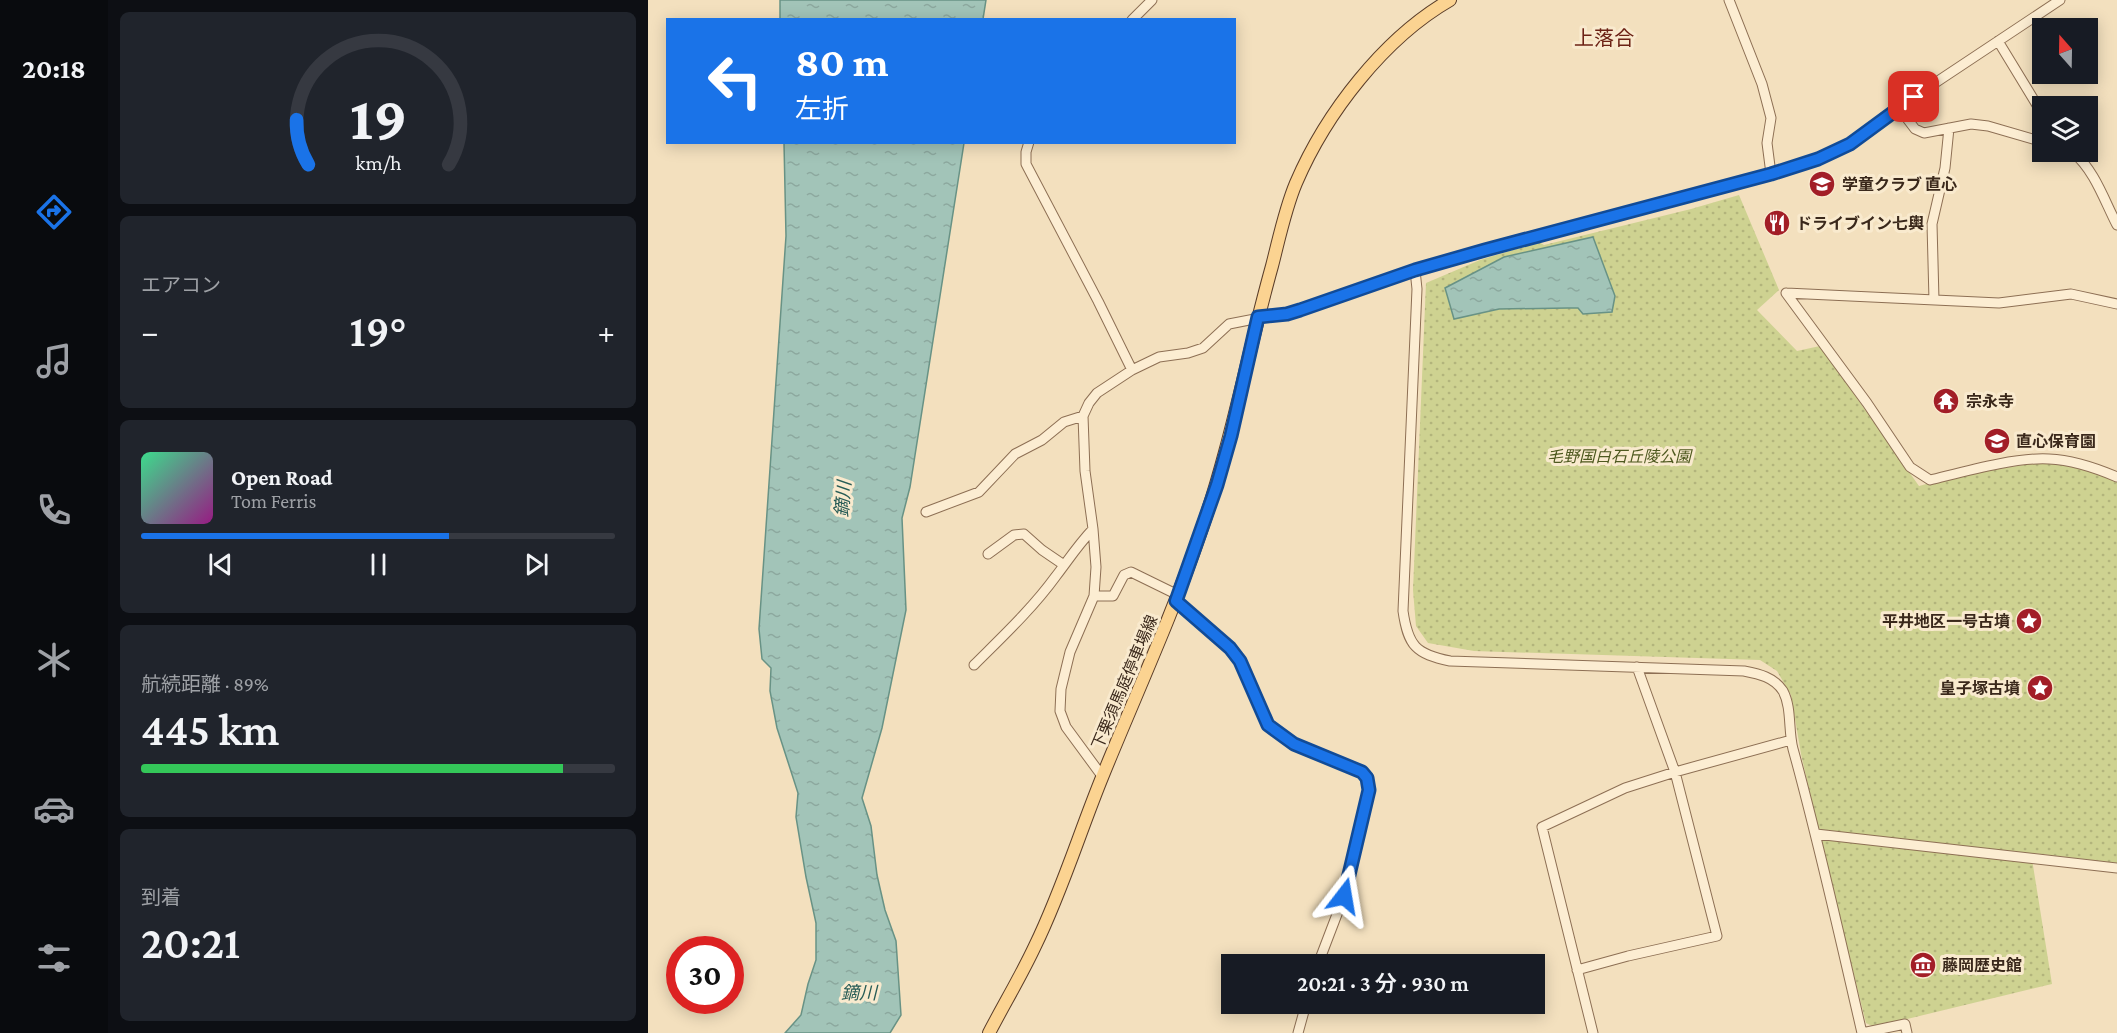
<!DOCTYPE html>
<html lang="ja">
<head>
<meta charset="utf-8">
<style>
	:root { --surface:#171b24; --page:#20242c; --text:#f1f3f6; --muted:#9ea1a6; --line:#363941; --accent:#1a73e8 }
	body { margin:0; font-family:"Crimson Pro","Noto Sans JP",serif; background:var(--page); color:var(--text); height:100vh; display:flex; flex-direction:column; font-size:22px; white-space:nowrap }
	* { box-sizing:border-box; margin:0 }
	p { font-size:20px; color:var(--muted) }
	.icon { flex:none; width:33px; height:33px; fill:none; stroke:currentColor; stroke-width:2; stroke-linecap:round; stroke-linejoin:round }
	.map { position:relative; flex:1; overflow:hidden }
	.sheet { display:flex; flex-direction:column; gap:12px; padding:12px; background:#0d0f14; width:540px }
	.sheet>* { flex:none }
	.hud { position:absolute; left:18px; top:18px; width:570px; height:126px; border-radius:0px; box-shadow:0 3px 15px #0003; background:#1a73e8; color:#fff; overflow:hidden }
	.needle { width:39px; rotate:340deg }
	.controls { position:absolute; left:1384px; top:18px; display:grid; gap:12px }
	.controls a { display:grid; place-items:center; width:66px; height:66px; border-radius:0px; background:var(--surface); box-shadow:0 3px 15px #0003; font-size:30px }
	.speed { position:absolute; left:18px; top:936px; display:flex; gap:12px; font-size:30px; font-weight:700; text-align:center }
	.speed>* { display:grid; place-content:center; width:78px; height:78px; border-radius:50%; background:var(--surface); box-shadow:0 3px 15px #0003; line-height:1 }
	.speed .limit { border:9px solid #d22; background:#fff; color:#111 }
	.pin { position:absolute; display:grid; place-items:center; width:51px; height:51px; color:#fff; margin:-26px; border-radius:12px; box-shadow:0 3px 9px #0006 }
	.me { position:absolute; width:66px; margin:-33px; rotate:14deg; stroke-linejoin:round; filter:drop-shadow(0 0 4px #0008) }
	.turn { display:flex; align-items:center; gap:21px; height:126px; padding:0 30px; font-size:27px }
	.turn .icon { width:78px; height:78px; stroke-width:2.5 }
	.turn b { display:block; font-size:42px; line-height:51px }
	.big { font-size:45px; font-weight:600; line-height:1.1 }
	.sheet .card { flex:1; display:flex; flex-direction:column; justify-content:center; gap:9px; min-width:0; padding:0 21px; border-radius:9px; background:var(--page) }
	.sheet .dial { align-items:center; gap:0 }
	.dial svg { height:156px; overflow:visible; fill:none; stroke:var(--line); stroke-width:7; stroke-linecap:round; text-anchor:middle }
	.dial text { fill:var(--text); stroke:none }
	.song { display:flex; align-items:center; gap:18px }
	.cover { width:72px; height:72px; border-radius:9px; background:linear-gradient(135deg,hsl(150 70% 55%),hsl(310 70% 35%)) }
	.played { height:6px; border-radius:3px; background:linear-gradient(90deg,var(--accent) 65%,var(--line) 65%) }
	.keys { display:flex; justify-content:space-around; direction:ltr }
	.heat { display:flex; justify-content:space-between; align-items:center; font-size:33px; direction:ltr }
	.charge { height:9px; border-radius:4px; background:linear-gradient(90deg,#34c759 89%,var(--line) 0) }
	.trip { position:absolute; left:573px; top:954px; width:324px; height:60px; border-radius:0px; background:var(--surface); box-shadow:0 3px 15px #0003; font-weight:600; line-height:60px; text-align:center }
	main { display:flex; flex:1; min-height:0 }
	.tabs { display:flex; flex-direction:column; width:108px; justify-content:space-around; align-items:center; background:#090b0e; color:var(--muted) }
	.tabs .icon { width:42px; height:42px }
	.tabs .active { color:var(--accent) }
	.tabs b { font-size:27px; color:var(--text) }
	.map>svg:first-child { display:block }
	.park { fill:url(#park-dots) }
	.water { fill:url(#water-ripples); stroke:#689285; stroke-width:1.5 }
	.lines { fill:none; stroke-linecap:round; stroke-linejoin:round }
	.minor-casing { stroke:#8d6f54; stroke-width:11 }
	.major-casing { stroke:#5a3d29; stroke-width:14 }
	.minor { stroke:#fcedd2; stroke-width:9 }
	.major { stroke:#fbd391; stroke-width:12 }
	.route-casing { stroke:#114b97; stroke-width:15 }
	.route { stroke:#1a73e8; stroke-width:10 }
	.labels { text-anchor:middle; stroke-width:6; stroke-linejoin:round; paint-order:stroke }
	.poi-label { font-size:16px; font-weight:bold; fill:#3a281b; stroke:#f9eace; text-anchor:start }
	.park-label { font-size:16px; font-style:italic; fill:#4e591f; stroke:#f9eace }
	.street-label { font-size:16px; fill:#3a281b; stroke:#f9eace }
	.water-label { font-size:18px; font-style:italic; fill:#285c56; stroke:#f9eace }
	.quarter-label { font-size:20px; fill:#6c2215; stroke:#f9eace }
</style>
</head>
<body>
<main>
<nav class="tabs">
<b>20:18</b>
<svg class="icon active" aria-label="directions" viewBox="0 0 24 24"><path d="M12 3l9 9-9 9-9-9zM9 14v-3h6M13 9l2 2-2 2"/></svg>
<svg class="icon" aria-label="music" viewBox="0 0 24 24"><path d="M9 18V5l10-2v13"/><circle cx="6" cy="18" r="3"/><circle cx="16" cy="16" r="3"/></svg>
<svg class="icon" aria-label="phone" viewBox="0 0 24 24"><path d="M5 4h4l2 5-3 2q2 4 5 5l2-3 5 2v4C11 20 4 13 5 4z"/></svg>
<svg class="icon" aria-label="climate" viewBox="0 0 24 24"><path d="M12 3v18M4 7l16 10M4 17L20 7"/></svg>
<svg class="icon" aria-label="car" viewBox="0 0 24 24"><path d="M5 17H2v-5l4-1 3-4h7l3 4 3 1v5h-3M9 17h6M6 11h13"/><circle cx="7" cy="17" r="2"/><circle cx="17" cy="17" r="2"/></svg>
<svg class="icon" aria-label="filters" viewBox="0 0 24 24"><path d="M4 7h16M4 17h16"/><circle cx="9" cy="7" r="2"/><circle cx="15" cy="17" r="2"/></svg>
</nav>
<section class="sheet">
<div class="card dial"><svg viewBox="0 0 100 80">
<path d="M14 69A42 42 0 1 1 86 69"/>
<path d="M14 69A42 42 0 0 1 8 46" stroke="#1a73e8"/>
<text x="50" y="56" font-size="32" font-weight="700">19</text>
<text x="50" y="72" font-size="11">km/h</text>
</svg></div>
<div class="card"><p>エアコン</p>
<div class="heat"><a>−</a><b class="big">19°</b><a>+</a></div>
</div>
<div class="card">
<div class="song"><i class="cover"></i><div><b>Open Road</b><p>Tom Ferris</p></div></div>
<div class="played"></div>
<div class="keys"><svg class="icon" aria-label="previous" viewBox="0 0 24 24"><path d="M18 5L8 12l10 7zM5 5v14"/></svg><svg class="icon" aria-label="pause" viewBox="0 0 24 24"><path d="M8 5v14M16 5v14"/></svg><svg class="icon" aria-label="next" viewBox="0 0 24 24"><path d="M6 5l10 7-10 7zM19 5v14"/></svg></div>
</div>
<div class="card"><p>航続距離 · 89%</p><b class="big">445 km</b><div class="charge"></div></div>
<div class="card"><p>到着</p><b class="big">20:21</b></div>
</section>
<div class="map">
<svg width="1469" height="1033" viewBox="0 0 1469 1033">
	<defs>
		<pattern id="park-dots" width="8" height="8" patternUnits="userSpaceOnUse" patternTransform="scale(1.5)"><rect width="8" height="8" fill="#ced291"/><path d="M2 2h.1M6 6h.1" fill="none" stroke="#b2b47c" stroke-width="1.8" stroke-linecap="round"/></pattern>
		<pattern id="water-ripples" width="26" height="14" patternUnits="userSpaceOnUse" patternTransform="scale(1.5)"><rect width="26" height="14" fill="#a2c4b8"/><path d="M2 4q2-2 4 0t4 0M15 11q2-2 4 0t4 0" fill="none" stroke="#8ca89e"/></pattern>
	</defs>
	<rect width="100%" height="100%" fill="#f3e0be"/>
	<path class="park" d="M1091 195 1131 290 1109 310 1149 351 1172 346 1271 486 1316 474 1402 461 1435 467 1469 480V863L1383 853 1404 984 1226 1027 1218 1023 1174 847 1153 754 1143 695 1129 671 1112 660 826 651 780 643 768 626 765 590 778 283 832 260 891 242 896 245 1043 209Z"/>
	<path class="water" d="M132 0H338L335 19 132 20Z
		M136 143H316L262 487 254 518 258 610 234 728 214 798 223 826 229 875 237 910 248 941 253 1015 242 1033H137L153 1015 160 984 168 960V923L158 877 148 817 150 793 129 728 122 691 123 668 114 659 111 629 138 236Z
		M945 237 967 296 964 312 935 314 930 308H920L851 309 806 319 797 288 856 257Z"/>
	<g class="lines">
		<defs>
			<path id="minor" d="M1081 0 1114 84 1123 118 1119 143 1123 174
				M484 20 504 0
				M1350 41 1395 115
				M1251 108 1267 129 1276 133 1323 124 1340 126 1395 142
				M381 142 378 152V164L450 301 484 370
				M1425 152C1447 171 1456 200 1469 225
				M767 270 769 289 755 611C760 646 768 654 802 661L1096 671C1111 674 1126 677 1135 691 1144 708 1140 730 1145 749 1171 843 1192 938 1214 1033
				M1138 293 1219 403 1262 467 1282 480C1315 472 1367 457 1401 459 1424 460 1448 468 1469 477
				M1138 293 1351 303 1423 294 1469 304
				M1286 300 1284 224 1297 168 1301 128
				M278 512 331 492 367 454 394 440 416 422 435 416
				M340 554 366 535 376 534 394 550 416 565
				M446 596H465L476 575 483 572 530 595
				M528 601 582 648 592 661 620 725 646 744 714 772 719 778 721 791 696 896 670 964
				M326 665C354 637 384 609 408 576 421 559 430 545 445 529
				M454 776 418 727 412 711 413 689 422 652 446 596 448 567 445 529 437 471 435 416 441 403 449 393 484 370 511 357 540 353 555 348 581 324 652 310 794 262 1123 174 1183 154 1202 144 1281 87 1412 0
				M1168 834 1469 868
				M929 970 980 956 1069 936 1027 772 989 667
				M650 1033 658 1004
				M945 1033 894 827 977 788 1027 772 1143 740
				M1214 1033 1257 1024 1259 1033"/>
			<path id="major" d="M341 1033C356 1004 373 976 387 946 414 891 432 831 455 775 488 694 524 616 552 534 583 446 599 355 624 266 631 239 637 209 648 183 678 113 736 38 802 0"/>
		</defs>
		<use href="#minor" class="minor-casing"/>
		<use href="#major" class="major-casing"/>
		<use href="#minor" class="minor"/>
		<use href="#major" class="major"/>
	</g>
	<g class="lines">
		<defs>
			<path id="route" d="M696 896 721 790 719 778 714 772 646 744 620 725 592 661 582 648 528 601 569 485 583 436 610 317 639 314 652 310 767 270 837 250 1123 174 1170 159 1202 144 1266 97"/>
		</defs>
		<use href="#route" class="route-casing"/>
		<use href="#route" class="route"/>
	</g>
	<defs>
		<symbol id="school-disc" viewBox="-11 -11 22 22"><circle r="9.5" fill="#a21e27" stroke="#f9eace"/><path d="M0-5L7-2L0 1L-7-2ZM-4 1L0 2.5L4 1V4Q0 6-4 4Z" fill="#fff"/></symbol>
		<symbol id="restaurant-disc" viewBox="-11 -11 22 22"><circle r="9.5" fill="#a21e27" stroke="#f9eace"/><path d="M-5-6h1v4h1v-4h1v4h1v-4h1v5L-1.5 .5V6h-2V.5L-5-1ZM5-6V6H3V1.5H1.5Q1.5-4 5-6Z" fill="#fff"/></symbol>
		<symbol id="temple-disc" viewBox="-11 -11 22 22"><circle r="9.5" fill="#a21e27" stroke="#f9eace"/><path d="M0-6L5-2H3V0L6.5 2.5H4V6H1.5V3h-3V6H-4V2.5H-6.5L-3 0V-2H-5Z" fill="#fff"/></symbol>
		<symbol id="sight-disc" viewBox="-11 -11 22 22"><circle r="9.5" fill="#a21e27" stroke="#f9eace"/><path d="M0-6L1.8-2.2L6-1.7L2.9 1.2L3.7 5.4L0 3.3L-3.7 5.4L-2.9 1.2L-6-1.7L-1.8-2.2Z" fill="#fff"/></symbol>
		<symbol id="museum-disc" viewBox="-11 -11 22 22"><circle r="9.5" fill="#a21e27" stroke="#f9eace"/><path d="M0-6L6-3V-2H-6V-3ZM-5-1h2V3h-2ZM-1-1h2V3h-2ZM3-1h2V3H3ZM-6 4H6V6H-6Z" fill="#fff"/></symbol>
	</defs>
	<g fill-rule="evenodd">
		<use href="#school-disc" x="1159" y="169" width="30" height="30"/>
		<use href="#restaurant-disc" x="1114" y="208" width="30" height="30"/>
		<use href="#temple-disc" x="1283" y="386" width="30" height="30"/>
		<use href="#school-disc" x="1334" y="426" width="30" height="30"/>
		<use href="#sight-disc" x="1366" y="606" width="30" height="30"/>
		<use href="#sight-disc" x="1377" y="673" width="30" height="30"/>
		<use href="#museum-disc" x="1260" y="950" width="30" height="30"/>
	</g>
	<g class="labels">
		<g class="poi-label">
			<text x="1194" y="190">学童クラブ 直心</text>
			<text x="1148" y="229">ドライブイン七輿</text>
			<text x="1318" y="407">宗永寺</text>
			<text x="1368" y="447">直心保育園</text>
			<text x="1362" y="627" text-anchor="end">平井地区一号古墳</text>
			<text x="1372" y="694" text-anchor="end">皇子塚古墳</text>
			<text x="1294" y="971">藤岡歴史館</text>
		</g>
		<g class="park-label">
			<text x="971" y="462">毛野国白石丘陵公園</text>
		</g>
		<g class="street-label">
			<text transform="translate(476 682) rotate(-67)" y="6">下栗須馬庭停車場線</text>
		</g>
		<g class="water-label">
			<text transform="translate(195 499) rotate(-85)" y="6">鏑川</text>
			<text x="211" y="999">鏑川</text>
		</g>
		<g class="quarter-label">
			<text x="956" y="45">上落合</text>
		</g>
	</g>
</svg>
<div class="controls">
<a><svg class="needle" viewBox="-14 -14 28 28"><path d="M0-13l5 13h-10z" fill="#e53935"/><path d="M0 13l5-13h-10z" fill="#9ea1a6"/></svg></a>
<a><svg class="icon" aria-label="layers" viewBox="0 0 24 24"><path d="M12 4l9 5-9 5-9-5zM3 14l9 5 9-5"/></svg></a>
</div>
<div class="speed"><div class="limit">30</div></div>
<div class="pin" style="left:1266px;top:97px;background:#d93025"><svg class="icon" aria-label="arrive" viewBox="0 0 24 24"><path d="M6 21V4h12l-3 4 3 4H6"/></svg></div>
<svg class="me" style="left:696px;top:896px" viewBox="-20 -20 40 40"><path d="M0-17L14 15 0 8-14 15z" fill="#1a73e8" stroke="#fff" stroke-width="4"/></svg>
<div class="trip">20:21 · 3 分 · 930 m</div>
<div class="hud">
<div class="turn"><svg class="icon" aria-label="left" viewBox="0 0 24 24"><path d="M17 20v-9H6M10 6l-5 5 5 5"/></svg><div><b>80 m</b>左折</div></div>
</div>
</div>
</main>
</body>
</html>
